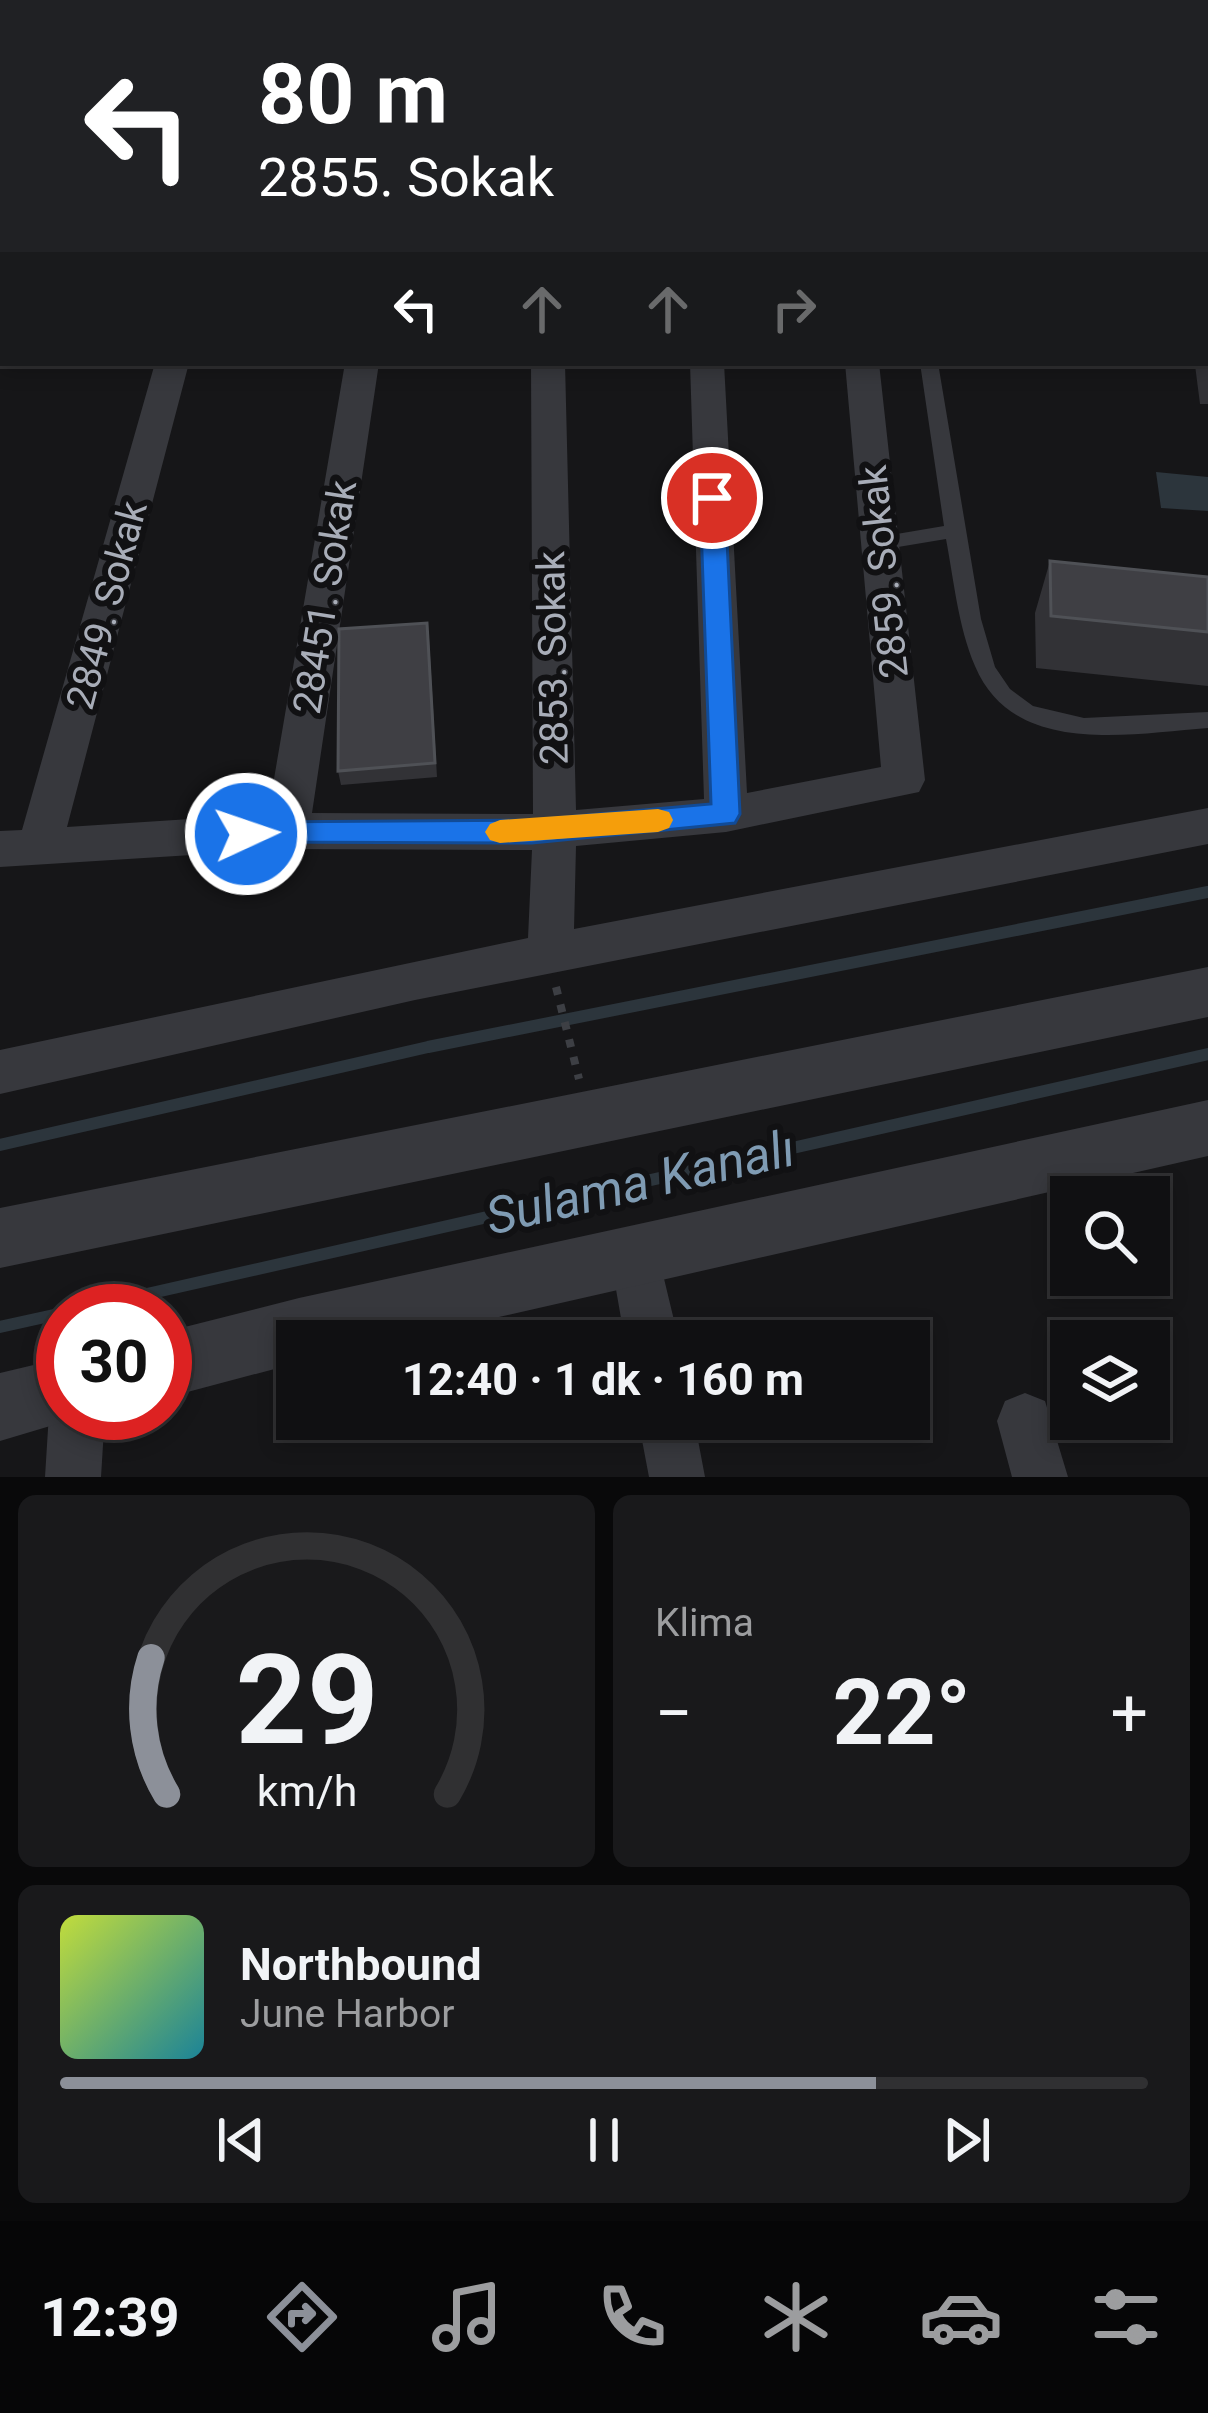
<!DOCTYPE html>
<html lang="tr">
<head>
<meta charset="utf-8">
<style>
	:root { --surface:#101012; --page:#19191b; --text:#f1f3f6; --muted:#9c9d9f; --line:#303032; --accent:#8c9099 }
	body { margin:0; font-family:Roboto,sans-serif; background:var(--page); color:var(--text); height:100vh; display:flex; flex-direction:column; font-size:45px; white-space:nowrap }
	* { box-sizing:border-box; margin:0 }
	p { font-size:39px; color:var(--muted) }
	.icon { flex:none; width:66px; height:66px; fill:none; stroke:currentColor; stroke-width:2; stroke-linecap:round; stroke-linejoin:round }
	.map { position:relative; height:1477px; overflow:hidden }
	.drawer { display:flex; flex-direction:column; gap:18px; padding:18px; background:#09090a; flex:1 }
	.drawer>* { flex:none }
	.hud { position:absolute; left:0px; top:0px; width:1209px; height:366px; box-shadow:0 6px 18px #0003,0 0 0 3px var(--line); background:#202124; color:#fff; overflow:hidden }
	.buttons { position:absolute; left:1050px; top:1176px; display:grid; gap:24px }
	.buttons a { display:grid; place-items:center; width:120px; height:120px; border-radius:0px; background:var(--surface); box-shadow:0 6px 18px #0003,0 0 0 3px var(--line); font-size:60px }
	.speed { position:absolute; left:36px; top:1284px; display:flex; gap:24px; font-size:60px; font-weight:700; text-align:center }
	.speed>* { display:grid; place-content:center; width:156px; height:156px; border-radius:50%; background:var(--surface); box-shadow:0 6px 18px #0003,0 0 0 3px var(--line); line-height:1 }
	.speed .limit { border:18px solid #d22; background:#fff; color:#111 }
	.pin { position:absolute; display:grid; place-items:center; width:102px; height:102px; color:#fff; margin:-51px; border:6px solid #fff; border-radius:50%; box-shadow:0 3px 12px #0007 }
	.me { position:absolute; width:132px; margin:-66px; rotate:87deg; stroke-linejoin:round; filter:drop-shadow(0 0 9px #0008) }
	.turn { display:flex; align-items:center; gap:42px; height:252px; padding:0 60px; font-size:54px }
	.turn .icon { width:156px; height:156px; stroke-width:2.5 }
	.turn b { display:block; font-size:84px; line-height:102px }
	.lanes { display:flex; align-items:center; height:114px; padding:0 60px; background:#0003; justify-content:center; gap:60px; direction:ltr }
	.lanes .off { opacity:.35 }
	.big { font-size:90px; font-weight:700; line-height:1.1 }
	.drawer .tile { flex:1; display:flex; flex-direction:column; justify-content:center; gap:18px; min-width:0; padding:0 42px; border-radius:18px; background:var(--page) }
	.drawer .dial { align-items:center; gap:0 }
	.dial svg { height:312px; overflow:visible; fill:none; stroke:var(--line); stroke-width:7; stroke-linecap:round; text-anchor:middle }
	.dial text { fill:var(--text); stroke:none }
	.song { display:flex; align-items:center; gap:36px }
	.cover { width:144px; height:144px; border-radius:18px; background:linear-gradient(135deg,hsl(70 70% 55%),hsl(190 70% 35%)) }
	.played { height:12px; border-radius:6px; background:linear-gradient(90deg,var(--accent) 75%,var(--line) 75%) }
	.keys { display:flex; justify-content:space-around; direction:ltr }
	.heat { display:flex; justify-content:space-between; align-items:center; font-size:66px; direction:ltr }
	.drawer .tiles { flex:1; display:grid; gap:18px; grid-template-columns:1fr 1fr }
	.tile:last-child { grid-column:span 2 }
	.trip { position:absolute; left:276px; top:1320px; width:654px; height:120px; border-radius:0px; background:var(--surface); box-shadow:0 6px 18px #0003,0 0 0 3px var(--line); font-weight:700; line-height:120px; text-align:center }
	.tabs { display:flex; height:192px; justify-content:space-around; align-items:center; background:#060607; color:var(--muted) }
	.tabs .icon { width:84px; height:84px }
	.tabs .active { color:var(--accent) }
	.tabs b { font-size:54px; color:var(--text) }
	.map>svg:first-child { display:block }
	.water { fill:#2c353c }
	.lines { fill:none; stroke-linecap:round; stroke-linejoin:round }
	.stream { stroke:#2c353c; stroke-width:12 }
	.path { stroke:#3d3f44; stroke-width:8; stroke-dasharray:8 10; stroke-linecap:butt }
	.service { fill:#37383d; fill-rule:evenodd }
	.minor { fill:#37383d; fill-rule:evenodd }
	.tertiary { fill:#37383d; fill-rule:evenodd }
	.wall { fill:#323236 }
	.building { fill:#3f3f44; stroke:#4f5156; stroke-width:3 }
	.route { fill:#1a73e8; stroke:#114b97; stroke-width:3 }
	.slow { fill:#f59e0b }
	.labels { text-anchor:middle; stroke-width:12; stroke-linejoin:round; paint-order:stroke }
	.street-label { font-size:39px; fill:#a8adb8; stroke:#111113 }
	.near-water-label { font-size:51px; font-style:italic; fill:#7f9bb3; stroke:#111113 }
</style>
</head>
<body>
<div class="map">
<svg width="1208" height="1477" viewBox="0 0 1208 1477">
	<rect width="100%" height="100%" fill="#161618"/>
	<path class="water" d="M1156 472 1208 477V511L1161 508Z"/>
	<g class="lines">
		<path class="stream" d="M0 1145 428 1047 1208 892
			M72 1311 1208 1054
			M0 1327 63 1313"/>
		<path class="path" d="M556 987 579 1079"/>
		<path class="service" d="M1206 304H1208V314H1206Z
			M920 363H938L981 619 995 667 1010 689 1033 706 1084 718 1208 712V728C1129 734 1013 757 975 666 958 626 954 581 946 539L880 550 873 548 870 543 873 538 944 526Z"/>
		<path class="minor" d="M57 0H85V3H57Z
			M277 0H305L306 3H278Z
			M420 0H448L449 3H421Z
			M562 0H590L591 3H563Z
			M699 0H727L728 3H700Z
			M819 0H847L849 3H821Z
			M885 0H913L914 3H886Z
			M1081 0H1109L1111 3H1083Z
			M1206 135H1208V155H1206Z
			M1206 212H1208V232H1206Z
			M155 363H189L67 827 268 814 345 363H379L312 813 533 814 531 363H565L576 810 704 799 690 363H724L747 793 881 767 845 363H879L925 780 919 792 726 832 576 846 574 929 1208 808V844L415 1000 0 1094V1050L528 938 532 850 287 849 0 867V831L22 830Z
			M636 1230 654 1237 679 1341H625L610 1255 618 1237Z
			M63 1391V1413H105L101 1477H45L49 1413Z
			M1025 1393 1045 1401 1068 1477H1012L997 1421 1005 1401Z
			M638 1419H694L705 1477H649Z"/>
		<path class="tertiary" d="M146 0H195L144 3Z
			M0 10H3V30H0Z
			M1208 967V1017L0 1268V1208Z
			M1208 1100V1156L393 1341H297V1363L165 1398V1332L299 1298Z
			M63 1358V1413L87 1415 0 1441V1373Z"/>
	</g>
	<path class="wall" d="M1208 326V404H1200L1195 365V363H1206V332Z
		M1050 561 1208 577V686L1036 668 1035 613Z
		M429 638 437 777 341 785 338 771Z"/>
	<path class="building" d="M1050 561 1208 577V632L1051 616Z
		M427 623 435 763 338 771 339 629Z"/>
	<path class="route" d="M712 490 725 498 740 814 735 823 532 843 236 842 231 834 236 826 246 822 532 820 711 804 700 498Z"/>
	<path class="slow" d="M658 809 669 812 673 820 669 828 658 832 500 843 490 840 485 832 490 824 500 820Z"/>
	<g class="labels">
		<g class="street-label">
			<text transform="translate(883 572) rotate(-96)" y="14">2859. Sokak</text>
			<text transform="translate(324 597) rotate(-81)" y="14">28451. Sokak</text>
			<text transform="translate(106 605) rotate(-75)" y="14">2849. Sokak</text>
			<text transform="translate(552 658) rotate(-91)" y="14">2853. Sokak</text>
		</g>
		<g class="near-water-label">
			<text transform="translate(640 1182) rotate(-13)" y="18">Sulama Kanalı</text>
		</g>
	</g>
</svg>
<div class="buttons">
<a><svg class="icon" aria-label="search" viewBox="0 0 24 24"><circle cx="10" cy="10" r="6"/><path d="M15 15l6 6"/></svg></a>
<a><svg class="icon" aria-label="layers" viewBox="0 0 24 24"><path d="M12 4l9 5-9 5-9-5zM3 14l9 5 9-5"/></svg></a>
</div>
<div class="speed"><div class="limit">30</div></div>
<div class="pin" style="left:712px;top:498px;background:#d93025"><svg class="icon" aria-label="arrive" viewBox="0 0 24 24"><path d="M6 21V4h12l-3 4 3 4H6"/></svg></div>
<svg class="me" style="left:246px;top:834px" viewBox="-20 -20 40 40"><circle r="17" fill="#1a73e8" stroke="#fff" stroke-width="3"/><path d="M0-11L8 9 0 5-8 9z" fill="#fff"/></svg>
<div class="trip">12:40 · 1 dk · 160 m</div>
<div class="hud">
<div class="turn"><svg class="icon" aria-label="left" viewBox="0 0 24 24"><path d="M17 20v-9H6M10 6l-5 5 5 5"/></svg><div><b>80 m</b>2855. Sokak</div></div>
<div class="lanes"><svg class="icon" aria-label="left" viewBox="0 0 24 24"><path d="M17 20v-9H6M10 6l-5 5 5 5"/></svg><svg class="icon off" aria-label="ahead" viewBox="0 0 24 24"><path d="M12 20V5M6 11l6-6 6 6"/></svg><svg class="icon off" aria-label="ahead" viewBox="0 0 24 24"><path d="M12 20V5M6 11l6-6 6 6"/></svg><svg class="icon off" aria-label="right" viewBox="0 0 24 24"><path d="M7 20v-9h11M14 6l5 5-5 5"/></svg></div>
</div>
</div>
<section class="drawer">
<div class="tiles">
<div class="tile dial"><svg viewBox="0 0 100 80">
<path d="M14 69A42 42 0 1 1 86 69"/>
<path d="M14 69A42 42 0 0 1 10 34" stroke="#8c9099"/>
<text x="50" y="56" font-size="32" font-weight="700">29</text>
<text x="50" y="72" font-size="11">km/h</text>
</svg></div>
<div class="tile"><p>Klima</p>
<div class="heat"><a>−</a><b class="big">22°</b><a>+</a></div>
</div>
<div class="tile">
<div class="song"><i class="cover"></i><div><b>Northbound</b><p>June Harbor</p></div></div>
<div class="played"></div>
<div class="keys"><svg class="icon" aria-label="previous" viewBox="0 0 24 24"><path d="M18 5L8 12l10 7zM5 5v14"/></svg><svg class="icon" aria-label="pause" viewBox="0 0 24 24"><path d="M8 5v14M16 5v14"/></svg><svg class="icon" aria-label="next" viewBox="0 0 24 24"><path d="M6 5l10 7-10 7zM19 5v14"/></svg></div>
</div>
</div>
</section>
<nav class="tabs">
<b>12:39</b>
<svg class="icon active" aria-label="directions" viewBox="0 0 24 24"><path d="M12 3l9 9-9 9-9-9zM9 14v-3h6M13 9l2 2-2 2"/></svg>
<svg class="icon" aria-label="music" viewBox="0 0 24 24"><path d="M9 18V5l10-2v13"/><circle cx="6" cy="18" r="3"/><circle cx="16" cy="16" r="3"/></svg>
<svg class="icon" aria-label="phone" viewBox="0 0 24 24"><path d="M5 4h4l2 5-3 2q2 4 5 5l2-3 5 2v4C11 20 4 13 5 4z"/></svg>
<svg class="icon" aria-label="climate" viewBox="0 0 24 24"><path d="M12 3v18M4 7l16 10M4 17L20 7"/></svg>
<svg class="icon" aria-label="car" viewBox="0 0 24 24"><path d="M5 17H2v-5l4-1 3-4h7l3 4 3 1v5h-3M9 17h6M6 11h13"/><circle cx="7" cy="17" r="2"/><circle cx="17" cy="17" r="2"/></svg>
<svg class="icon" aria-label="filters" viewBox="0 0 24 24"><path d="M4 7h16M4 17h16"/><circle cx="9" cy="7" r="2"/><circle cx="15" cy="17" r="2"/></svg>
</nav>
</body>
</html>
